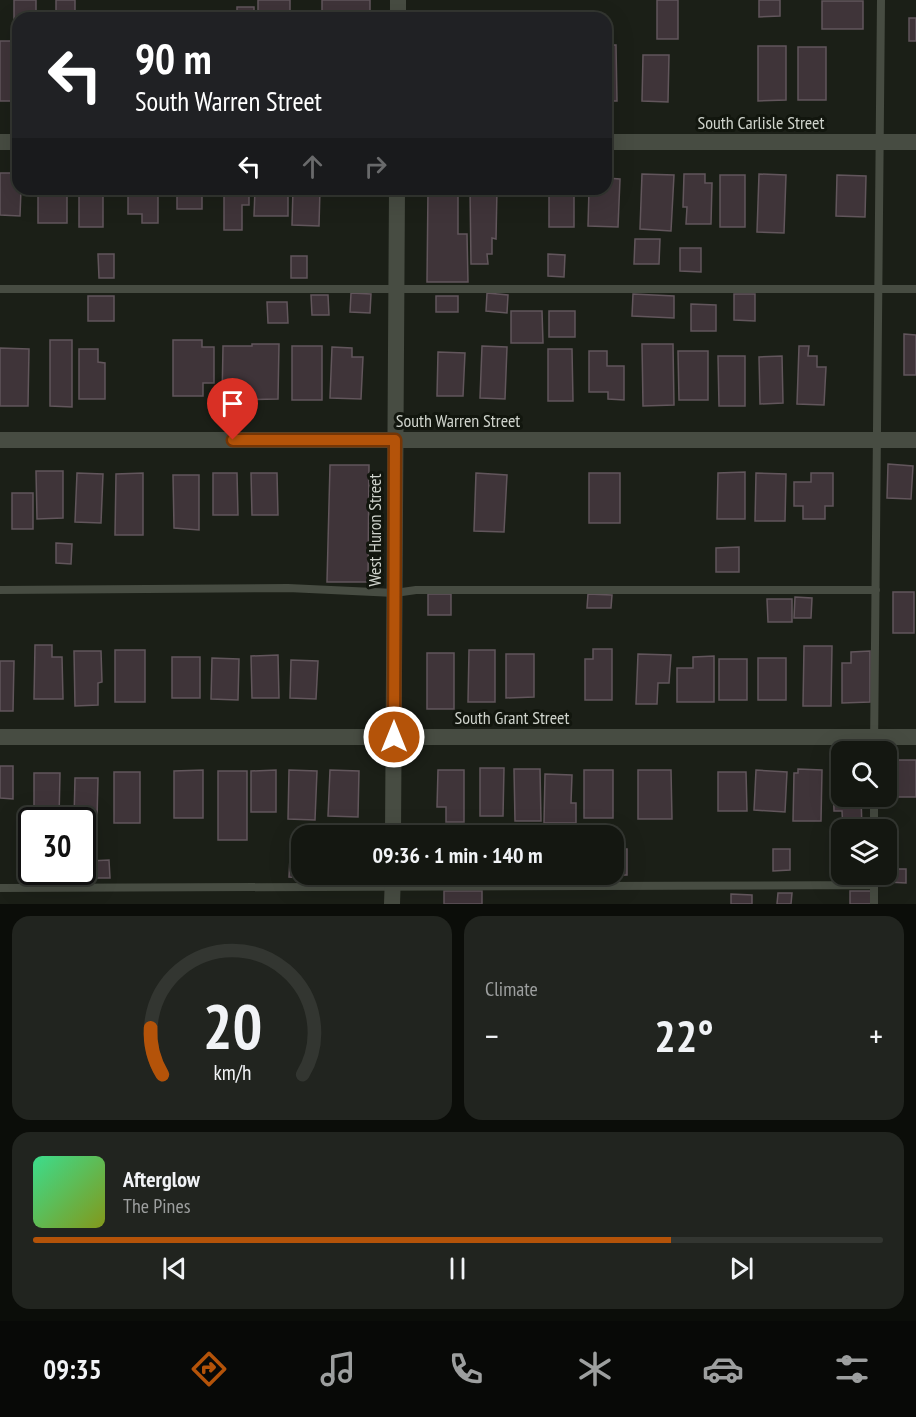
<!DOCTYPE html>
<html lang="en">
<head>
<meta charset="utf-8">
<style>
	:root { --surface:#141711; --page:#21241f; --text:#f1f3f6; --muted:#9d9f9f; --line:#333631; --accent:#b45309 }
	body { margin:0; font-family:"PT Sans Narrow",sans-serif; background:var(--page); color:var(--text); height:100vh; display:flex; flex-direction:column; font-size:22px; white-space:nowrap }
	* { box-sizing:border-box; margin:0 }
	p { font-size:20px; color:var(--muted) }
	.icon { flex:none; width:33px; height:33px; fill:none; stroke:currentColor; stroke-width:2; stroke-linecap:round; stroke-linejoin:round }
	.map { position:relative; height:904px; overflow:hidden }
	.drawer { display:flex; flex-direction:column; gap:12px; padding:12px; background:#0b0d09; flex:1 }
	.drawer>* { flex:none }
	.banner { position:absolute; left:12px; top:12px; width:600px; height:183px; border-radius:18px; box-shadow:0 6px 24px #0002,0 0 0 2px var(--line); background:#202124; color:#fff; overflow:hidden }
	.fabs { position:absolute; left:831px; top:741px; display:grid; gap:12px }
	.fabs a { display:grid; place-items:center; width:66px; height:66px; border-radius:12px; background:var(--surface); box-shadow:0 6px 24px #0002,0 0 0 2px var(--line); font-size:30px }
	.speed { position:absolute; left:18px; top:807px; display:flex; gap:12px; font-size:30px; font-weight:700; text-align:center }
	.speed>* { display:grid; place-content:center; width:78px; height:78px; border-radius:50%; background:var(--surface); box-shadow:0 6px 24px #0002,0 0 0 2px var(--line); line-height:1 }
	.speed .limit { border:3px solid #111; border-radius:9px; background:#fff; color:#111 }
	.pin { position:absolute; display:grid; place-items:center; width:51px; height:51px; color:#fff; margin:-62px -26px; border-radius:50% 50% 50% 0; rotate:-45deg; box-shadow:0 0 6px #0007 }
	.pin .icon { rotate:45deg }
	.me { position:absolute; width:66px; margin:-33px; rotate:0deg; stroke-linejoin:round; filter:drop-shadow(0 0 4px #0008) }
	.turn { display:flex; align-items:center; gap:21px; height:126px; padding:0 24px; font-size:27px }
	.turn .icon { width:78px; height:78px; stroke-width:2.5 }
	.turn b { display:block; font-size:42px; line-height:51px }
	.lanes { display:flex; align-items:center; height:57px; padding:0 24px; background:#0003; justify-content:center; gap:30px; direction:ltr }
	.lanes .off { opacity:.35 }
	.big { font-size:45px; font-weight:600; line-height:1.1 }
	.drawer .card { flex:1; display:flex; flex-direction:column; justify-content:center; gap:9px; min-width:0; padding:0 21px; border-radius:18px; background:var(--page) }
	.drawer .dial { align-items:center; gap:0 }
	.dial svg { height:156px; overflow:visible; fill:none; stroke:var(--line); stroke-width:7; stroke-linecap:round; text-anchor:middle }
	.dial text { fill:var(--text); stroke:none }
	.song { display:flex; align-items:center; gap:18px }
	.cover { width:72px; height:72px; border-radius:9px; background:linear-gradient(135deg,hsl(150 70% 55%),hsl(70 70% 35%)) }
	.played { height:6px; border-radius:3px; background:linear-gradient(90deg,var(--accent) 75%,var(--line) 75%) }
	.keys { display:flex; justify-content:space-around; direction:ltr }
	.heat { display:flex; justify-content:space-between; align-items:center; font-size:33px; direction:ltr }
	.drawer .tiles { flex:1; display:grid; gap:12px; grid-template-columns:1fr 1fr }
	.card:last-child { grid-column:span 2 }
	.trip { position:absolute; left:291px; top:825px; width:333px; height:60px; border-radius:18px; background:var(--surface); box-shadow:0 6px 24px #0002,0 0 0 2px var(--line); font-weight:600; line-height:60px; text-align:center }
	.menu { display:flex; height:96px; justify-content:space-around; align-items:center; background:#080907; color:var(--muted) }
	.menu .icon { width:42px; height:42px }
	.menu .selected { color:var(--accent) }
	.menu b { font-size:27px; color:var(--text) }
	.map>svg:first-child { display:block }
	.building { fill:#3f3439; stroke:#62565c; stroke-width:1.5 }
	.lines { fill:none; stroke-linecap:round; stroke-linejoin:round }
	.lane { stroke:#474c42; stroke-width:8 }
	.street { stroke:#474c42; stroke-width:16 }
	.route-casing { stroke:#753606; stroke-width:15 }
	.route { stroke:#b45309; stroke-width:10 }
	.labels { text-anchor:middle; stroke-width:6; stroke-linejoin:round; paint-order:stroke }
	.street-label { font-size:18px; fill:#d0d4cd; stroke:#12160e }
</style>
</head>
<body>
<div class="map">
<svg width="916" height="904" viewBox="0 0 916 904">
	<rect width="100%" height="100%" fill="#1b1f17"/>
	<path class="building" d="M14 0H36V18L14 19Z
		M56 0H75V18H56Z
		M258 0H290V18H258Z
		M322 0H370V18H322Z
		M657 0H678V39H657Z
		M759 0H780V16L759 17Z
		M822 1H863V29H822Z
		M237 7H254V18H237Z
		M909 18H916V41H909Z
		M0 41H12V52H18V101H0Z
		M606 45H616L617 101H606Z
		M758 46H786V100L758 101Z
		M798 47H826V100H798Z
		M643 55H669L668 102 642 101Z
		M0 173H18V189H21L20 216 0 215Z
		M642 174 674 175 671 231 640 229Z
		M684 174H705V183H712L711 224H686L687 207H683Z
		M759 174 786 175 784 233 757 232Z
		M720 175H745V227H720Z
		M837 175 866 176 865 217 836 216Z
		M606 178 620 179 618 227 588 226 589 189H606Z
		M38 189H67V223H38Z
		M79 189H103V227H79Z
		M128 189H158V223H142V214H128Z
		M177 189H202V209H177Z
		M224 189H249V205H242V230H224Z
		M255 189H288V216H254Z
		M293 189H320L319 226 292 225Z
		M428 189H458V234H467L468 282H427Z
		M470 189H497L496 239 492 238V254H487L488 264H471Z
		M549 189H574V227H549Z
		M635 239H660L659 264H634Z
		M680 248H701V272L680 271Z
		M98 254H114V278H99Z
		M548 254 565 255 564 277 548 276Z
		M291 256H307V278H291Z
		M351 293 371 294 370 313 350 312Z
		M487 293 508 295 507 313 486 311Z
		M633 294 674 296V318L632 316Z
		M734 294H755V321L734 320Z
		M311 295H328L329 315H312Z
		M88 296H114V321H88Z
		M436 296H458V312H436Z
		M267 302H287L288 323H268Z
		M691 304 716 305V331H691Z
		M511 311H542L543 343H511Z
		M549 311H575V337H549Z
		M904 334 916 335V375H904Z
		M50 340H72V407L50 406Z
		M173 340H202V347H214V383H203V396H173Z
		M252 344H279L278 399 222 400 223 346H252Z
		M642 344H673L674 405 643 406Z
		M292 346H322V400H292Z
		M482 346 507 347 505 399 480 398Z
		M799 346H809L808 356H817V367H826L824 405 797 404Z
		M332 347 352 348V357H363L361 399 330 398Z
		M0 348 29 349 28 406H0Z
		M79 349H98V362L105 363V399H79Z
		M548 349H572L573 401H548Z
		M589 351H607V366H624V400L608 399V392H589Z
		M678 351H708V400H679Z
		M438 352 465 353 463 396H437Z
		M718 356H745V406H719Z
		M782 356 783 403 760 404 759 357Z
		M888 464 913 466 911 499 887 498Z
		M330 465H369L368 582H327Z
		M36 471H63V518L37 519Z
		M745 472V519H717L718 473Z
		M77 473 103 474 101 523 75 522Z
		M143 473V535H115L116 474Z
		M213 473H237L238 515H213Z
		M251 473H277L278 515H252Z
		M476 473 507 475 504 532 474 531Z
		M589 473H620V523H589Z
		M756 473 786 474 785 521H755Z
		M811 473H833V506H825V519H803V506H794V482H811Z
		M173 475H199V530L174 528Z
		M12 493H33V529H12Z
		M56 543 72 544 71 564 56 563Z
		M739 547V572H716V548Z
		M893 592H914V633H893Z
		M428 594H451V615H428Z
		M588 594 612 595 611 608H587Z
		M795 597 812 598 811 618H794Z
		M767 599H792V622H768Z
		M35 645H52V657H62L63 699H34Z
		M804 646H832L831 706H803Z
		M593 649H612V700H585V659H593Z
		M115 650H145V702H115Z
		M469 650H495V702H468Z
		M74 651H101L102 682 98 683V705L75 706Z
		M870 651V702L842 703V663H851V652Z
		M427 653H454V709H427Z
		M506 654H534V697L506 698Z
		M638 654 671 655 669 683H658L657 704H636Z
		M278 655 279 698H252L251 656Z
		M714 656V702H677V668H693V657Z
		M172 657H200V698H172Z
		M212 658 239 659 238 700 211 699Z
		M758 658H786V700H758Z
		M719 659H747V700H719Z
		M291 660 318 661 316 699 290 698Z
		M0 661H14L13 711H0Z
		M886 760H916V797H883L886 796Z
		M0 766H13V799L0 798Z
		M480 768H504L503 816H480Z
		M514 769H540L541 821H515Z
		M798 769 822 770 821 821H793L794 773H798Z
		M203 770V818H174V771Z
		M276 770V812H251V771Z
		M289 770 317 771 315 820 288 819Z
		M330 770 359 771 358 817 328 816Z
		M438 770H464V822H446V807H437Z
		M584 770H613V818H584Z
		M638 770H671L672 819H638Z
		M756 770 787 772 785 812 754 810Z
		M833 770H842V796H861L862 829 843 830 842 811H834Z
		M218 771H247V840H218Z
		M114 772H140V823H114Z
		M718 772H746L747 811H718Z
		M34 773H60L59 819H34Z
		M545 774 572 775 571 803H576V823H544Z
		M75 778H98L97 820 74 819Z
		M614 849H627V875H601L614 874Z
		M773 849H790V870L773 871Z
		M290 857 302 858V874H310L309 878 289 877Z
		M109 860 110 878H89V861Z
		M886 869H906V883L887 882Z
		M444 891H482V904H444Z
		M850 891H871V904H850Z
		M778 893H792L791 904H777Z
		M731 894 752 895V904H731Z"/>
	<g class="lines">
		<path class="lane" d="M0 289H916
			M0 590 288 588 395 593 416 590H876
			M874 752 881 0
			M874 830V796
			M874 874V904
			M0 888 874 885"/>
		<path class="street" d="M398 18V0
			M0 142H18
			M606 142H916
			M0 440H916
			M0 737H916
			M393 836 397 189
			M392 904 393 874"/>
	</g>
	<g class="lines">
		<defs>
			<path id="route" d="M233 440H395L394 737"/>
		</defs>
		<use href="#route" class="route-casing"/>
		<use href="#route" class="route"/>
	</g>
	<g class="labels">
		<g class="street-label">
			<text x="761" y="129">South Carlisle Street</text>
			<text x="458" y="427">South Warren Street</text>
			<text transform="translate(375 530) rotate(-90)" y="6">West Huron Street</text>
			<text x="512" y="724">South Grant Street</text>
		</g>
	</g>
</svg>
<div class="fabs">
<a><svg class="icon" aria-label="search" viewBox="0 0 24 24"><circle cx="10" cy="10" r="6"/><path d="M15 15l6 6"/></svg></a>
<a><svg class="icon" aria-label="layers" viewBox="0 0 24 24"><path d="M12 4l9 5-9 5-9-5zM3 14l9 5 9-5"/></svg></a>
</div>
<div class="speed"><div class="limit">30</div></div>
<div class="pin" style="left:233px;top:440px;background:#d93025"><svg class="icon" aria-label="arrive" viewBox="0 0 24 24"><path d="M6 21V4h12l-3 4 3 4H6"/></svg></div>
<svg class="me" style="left:394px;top:737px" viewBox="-20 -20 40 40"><circle r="17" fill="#b45309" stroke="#fff" stroke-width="3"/><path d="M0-11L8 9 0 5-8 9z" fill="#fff"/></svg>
<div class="trip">09:36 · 1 min · 140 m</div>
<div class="banner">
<div class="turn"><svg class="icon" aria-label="left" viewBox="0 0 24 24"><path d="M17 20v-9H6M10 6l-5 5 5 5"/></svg><div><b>90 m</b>South Warren Street</div></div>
<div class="lanes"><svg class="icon" aria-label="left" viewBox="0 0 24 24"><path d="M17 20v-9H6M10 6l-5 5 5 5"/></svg><svg class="icon off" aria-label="ahead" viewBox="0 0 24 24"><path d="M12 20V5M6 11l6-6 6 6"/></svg><svg class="icon off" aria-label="right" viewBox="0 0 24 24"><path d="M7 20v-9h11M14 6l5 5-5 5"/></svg></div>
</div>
</div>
<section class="drawer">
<div class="tiles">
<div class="card dial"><svg viewBox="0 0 100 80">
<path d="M14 69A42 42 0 1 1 86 69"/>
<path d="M14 69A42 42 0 0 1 8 45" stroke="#b45309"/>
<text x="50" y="56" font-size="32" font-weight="700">20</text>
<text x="50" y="72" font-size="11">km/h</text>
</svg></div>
<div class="card"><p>Climate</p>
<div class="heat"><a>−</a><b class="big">22°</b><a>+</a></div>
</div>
<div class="card">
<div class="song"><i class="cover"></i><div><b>Afterglow</b><p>The Pines</p></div></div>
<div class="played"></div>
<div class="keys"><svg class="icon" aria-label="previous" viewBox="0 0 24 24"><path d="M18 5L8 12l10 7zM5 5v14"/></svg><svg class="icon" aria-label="pause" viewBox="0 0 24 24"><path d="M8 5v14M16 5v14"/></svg><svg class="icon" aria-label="next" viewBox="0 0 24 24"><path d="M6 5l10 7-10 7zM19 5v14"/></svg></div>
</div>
</div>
</section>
<nav class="menu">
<b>09:35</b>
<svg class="icon selected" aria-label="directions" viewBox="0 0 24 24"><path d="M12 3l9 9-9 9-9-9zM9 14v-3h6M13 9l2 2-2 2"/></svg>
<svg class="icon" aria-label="music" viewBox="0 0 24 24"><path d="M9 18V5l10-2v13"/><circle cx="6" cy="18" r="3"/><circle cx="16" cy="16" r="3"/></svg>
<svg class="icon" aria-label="phone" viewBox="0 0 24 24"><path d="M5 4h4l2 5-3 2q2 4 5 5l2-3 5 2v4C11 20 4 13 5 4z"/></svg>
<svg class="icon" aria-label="climate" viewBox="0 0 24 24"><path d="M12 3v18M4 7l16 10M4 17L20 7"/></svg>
<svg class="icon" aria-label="car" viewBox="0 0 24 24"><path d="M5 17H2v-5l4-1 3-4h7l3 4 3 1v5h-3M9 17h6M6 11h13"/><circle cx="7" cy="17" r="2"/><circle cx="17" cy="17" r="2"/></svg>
<svg class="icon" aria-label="filters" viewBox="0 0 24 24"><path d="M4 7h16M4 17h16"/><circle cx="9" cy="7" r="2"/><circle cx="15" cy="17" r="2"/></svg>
</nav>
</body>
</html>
